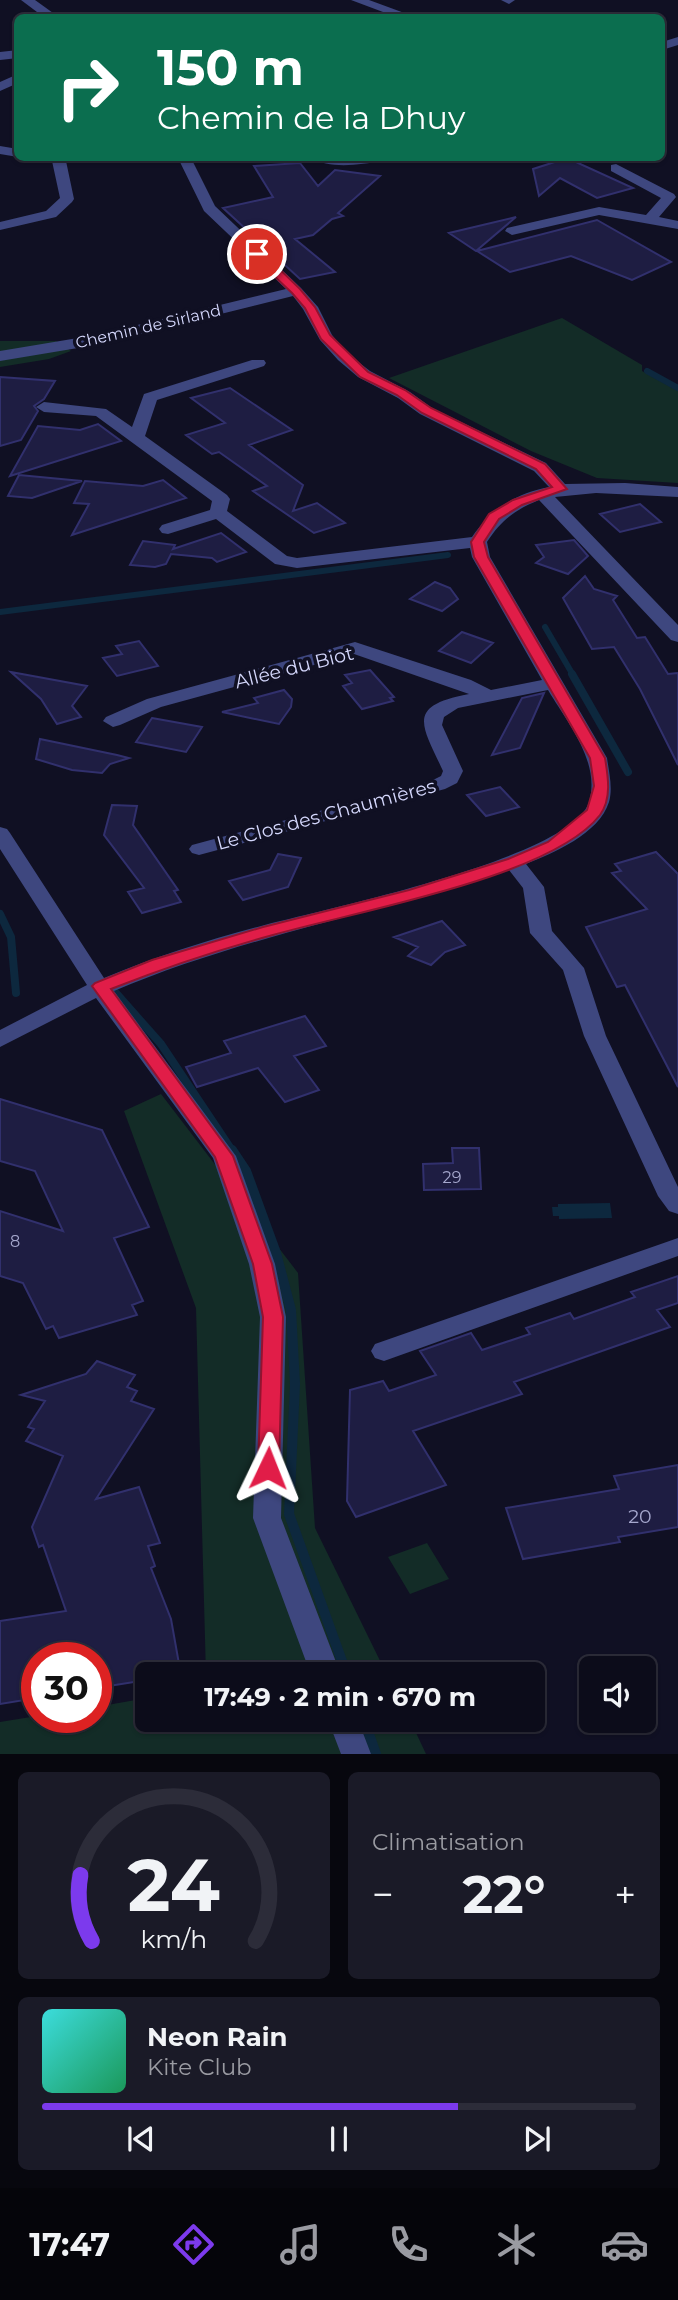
<!DOCTYPE html>
<html lang="fr">
<head>
<meta charset="utf-8">
<style>
	:root { --surface:#0c0c1a; --page:#1a1a27; --text:#f1f3f6; --muted:#9a9ba2; --line:#2c2c39; --accent:#7c3aed }
	body { margin:0; font-family:Montserrat,sans-serif; background:var(--page); color:var(--text); height:100vh; display:flex; flex-direction:column; font-size:26px; white-space:nowrap }
	* { box-sizing:border-box; margin:0 }
	p { font-size:23px; color:var(--muted) }
	.icon { flex:none; width:38px; height:38px; fill:none; stroke:currentColor; stroke-width:2; stroke-linecap:round; stroke-linejoin:round }
	.map { position:relative; height:1754px; overflow:hidden }
	.sheet { display:flex; flex-direction:column; gap:18px; padding:18px; background:#07070e; flex:1 }
	.sheet>* { flex:none }
	.banner { position:absolute; left:14px; top:14px; width:651px; height:147px; border-radius:10px; box-shadow:0 2px 5px #0004,0 0 0 2px var(--line); background:#0b6e4f; color:#fff; overflow:hidden }
	.fabs { position:absolute; left:579px; top:1656px; display:grid; gap:14px }
	.fabs a { display:grid; place-items:center; width:77px; height:77px; border-radius:10px; background:var(--surface); box-shadow:0 2px 5px #0004,0 0 0 2px var(--line); font-size:35px }
	.speed { position:absolute; left:21px; top:1642px; display:flex; gap:14px; font-size:35px; font-weight:700; text-align:center }
	.speed>* { display:grid; place-content:center; width:91px; height:91px; border-radius:50%; background:var(--surface); box-shadow:0 2px 5px #0004,0 0 0 2px var(--line); line-height:1 }
	.speed .limit { border:10px solid #d22; background:#fff; color:#111 }
	.pin { position:absolute; display:grid; place-items:center; width:60px; height:60px; color:#fff; margin:-30px; border:4px solid #fff; border-radius:50%; box-shadow:0 2px 7px #0007 }
	.me { position:absolute; width:77px; margin:-38px; rotate:2deg; stroke-linejoin:round; filter:drop-shadow(0 0 5px #0008) }
	.turn { display:flex; align-items:center; gap:24px; height:147px; padding:0 28px; font-size:32px }
	.turn .icon { width:91px; height:91px; stroke-width:2.5 }
	.turn b { display:block; font-size:49px; line-height:60px }
	.big { font-size:52px; font-weight:700; line-height:1.1 }
	.sheet .widget { flex:1; display:flex; flex-direction:column; justify-content:center; gap:10px; min-width:0; padding:0 24px; border-radius:10px; background:var(--page) }
	.sheet .dial { align-items:center; gap:0 }
	.dial svg { height:182px; overflow:visible; fill:none; stroke:var(--line); stroke-width:7; stroke-linecap:round; text-anchor:middle }
	.dial text { fill:var(--text); stroke:none }
	.song { display:flex; align-items:center; gap:21px }
	.cover { width:84px; height:84px; border-radius:10px; background:linear-gradient(135deg,hsl(180 70% 55%),hsl(150 70% 35%)) }
	.played { height:7px; border-radius:4px; background:linear-gradient(90deg,var(--accent) 70%,var(--line) 70%) }
	.keys { display:flex; justify-content:space-around; direction:ltr }
	.heat { display:flex; justify-content:space-between; align-items:center; font-size:38px; direction:ltr }
	.sheet .tiles { flex:1; display:grid; gap:18px; grid-template-columns:1fr 1fr }
	.widget:last-child { grid-column:span 2 }
	.trip { position:absolute; left:135px; top:1662px; width:410px; height:70px; border-radius:10px; background:var(--surface); box-shadow:0 2px 5px #0004,0 0 0 2px var(--line); font-weight:700; line-height:70px; text-align:center }
	.menu { display:flex; height:112px; justify-content:space-around; align-items:center; background:#05050a; color:var(--muted) }
	.menu .icon { width:49px; height:49px }
	.menu .current { color:var(--accent) }
	.menu b { font-size:32px; color:var(--text) }
	.map>svg:first-child { display:block }
	.green { fill:#132c27 }
	.water { fill:#0d283e }
	.lines { fill:none; stroke-linecap:round; stroke-linejoin:round }
	.stream-far2 { stroke:#0d283e; stroke-width:6 }
	.stream-far1 { stroke:#0d283e; stroke-width:8 }
	.stream { stroke:#0d283e; stroke-width:10 }
	.building { fill:#1e1d42; stroke:#31306d; stroke-width:2 }
	.minor { fill:#3e477f; fill-rule:evenodd }
	.route { fill:#e11d48; stroke:#92132f; stroke-width:2 }
	.labels { text-anchor:middle; stroke-width:7; stroke-linejoin:round; paint-order:stroke }
	.far-street-label { font-size:16px; fill:#d4d7fc; stroke:#101023 }
	.number-label { font-size:16px; fill:#a6a8ce }
	.street-label { font-size:19px; fill:#d4d7fc; stroke:#101023 }
	.near-number-label { font-size:19px; fill:#a6a8ce }
</style>
</head>
<body>
<div class="map">
<svg width="678" height="1754" viewBox="0 0 678 1754">
	<rect width="100%" height="100%" fill="#101023"/>
	<path class="green" d="M562 318 642 365V371L678 391V483L597 478 531 451 389 378Z
		M0 341H56L71 351 49 359 0 367Z
		M161 1094 298 1273 315 1528 387 1675H206L196 1308 124 1111Z
		M427 1543 449 1579 410 1594 388 1557Z
		M147 1698V1720H410L426 1754H0V1722L37 1716 96 1717V1707Z"/>
	<path class="water" d="M610 1203 612 1218 559 1219V1216H553L552 1207H558V1204Z"/>
	<g class="lines">
		<path class="stream-far2" d="M647 371 678 388
			M0 612 448 555
			M545 627 573 675"/>
		<path class="stream-far1" d="M572 674 628 772
			M0 914 11 937 16 993
			M115 992 161 1044 233 1152"/>
		<path class="stream" d="M232 1150 246 1171 276 1253 291 1310 295 1384 289 1514 347 1675
			M364 1720 376 1754"/>
	</g>
	<path class="building" d="M567 158H584L578 163 633 188 597 198 560 178 539 196 533 169Z
		M300 163 318 186 335 170 380 176 338 213 343 216 332 219 313 235 295 239 335 272 300 279 223 208 273 197 254 166Z
		M516 217 476 251 449 233Z
		M597 220 671 262 632 280 571 256 510 272 477 251Z
		M0 377 55 381 44 399 34 406 38 411 21 440 0 446Z
		M230 388 292 430 249 445 303 485 293 511 317 503 345 523 314 533 253 491 267 486 219 452 212 454 186 435 225 423 191 398Z
		M98 424 121 441 10 476 38 426 80 430Z
		M19 475 82 481 32 498 8 496Z
		M163 480 186 498 72 535 89 504 74 503 85 481 143 486Z
		M640 504 661 522 620 532 600 514Z
		M221 533 246 552 217 562 212 558 171 554 166 564 155 567 130 565 143 541 175 545 173 549Z
		M574 540 588 556 568 574 536 563 544 557 536 545Z
		M585 576 594 589 617 596 613 600 637 638 645 637 668 674 678 673V765L640 689 614 647 592 649 563 598Z
		M435 582 450 588 458 599 442 611 410 599Z
		M462 632 493 643 471 663 439 651Z
		M139 641 158 666 117 676 103 658 122 654 116 646Z
		M370 670 394 697 390 698 393 701 362 709 343 686 352 683 345 675Z
		M11 672 87 686 72 706 81 717 57 724 41 699Z
		M284 690 292 699 291 707 279 724 222 712 258 703 254 698Z
		M544 693 520 748 492 755 522 698Z
		M152 718 202 727 186 752 136 742Z
		M40 739 117 755 129 758 110 764 102 773 72 770 36 759Z
		M500 787 519 807 486 816 467 795Z
		M112 805 137 806 133 825 178 890 174 891 181 902 142 913 128 892 144 888 104 835Z
		M656 852 678 874V1087L625 985 617 987 586 927 647 909 612 873 621 871 615 864Z
		M278 854 301 858 288 887 243 900 229 881 270 870Z
		M442 921 465 945 445 952 431 965 408 956 418 947 394 937Z
		M305 1016 326 1046 294 1056 319 1090 285 1102 258 1068 197 1087 186 1067 231 1053 224 1041Z
		M0 1099 102 1130 149 1227 114 1238 143 1301 132 1305 137 1315 59 1338 53 1326 46 1329 23 1283 0 1276V1211L63 1231 35 1171 0 1161Z
		M452 1148H479L481 1189 424 1190 423 1164 453 1163Z
		M678 1276V1303L657 1310 670 1327 514 1382 522 1394 413 1431 446 1485 356 1517 347 1501 350 1390 383 1381 389 1391 436 1375 420 1351 471 1333 482 1350 530 1334 526 1328 570 1313 574 1319 635 1297 631 1292Z
		M97 1361 135 1375 127 1387 137 1391 131 1401 154 1409 96 1499 139 1487 160 1543 148 1546 155 1566 151 1568 171 1619 181 1675H147V1680L96 1688V1657H37V1698L0 1704V1621L66 1611 43 1545 39 1547 32 1527 63 1456 26 1441 34 1429 28 1427 45 1401 21 1395 86 1374Z
		M678 1465V1527L618 1537 620 1542 523 1559 506 1508 619 1489 614 1476Z"/>
	<g class="lines">
		<path class="minor" d="M21 0H35L60 18H45Z
			M351 0H369L418 18H399Z
			M501 0H515L509 4Z
			M678 37V45L662 50V42Z
			M18 50V58L0 60V52Z
			M18 74V83L0 91V82Z
			M0 146 18 149V157L0 154Z
			M54 158H61L66 161 74 199 72 202 56 217 0 230V222L46 211 60 198 52 161Z
			M178 158H191L215 206 301 288 318 307 332 335 348 354 370 371 410 392 432 408 546 463 565 484 625 483 678 487V497L596 493 555 497 678 625V642L671 640 539 500C515 510 501 520 487 542L490 557 607 758C609 772 613 788 609 802 599 834 553 853 526 864L544 887 552 931 584 968 606 1036 678 1187V1214L669 1211 658 1196 584 1036 563 970 530 933 523 888 509 870C378 913 241 937 114 991L236 1156 275 1264 286 1317 281 1518 341 1675H311L253 1518 260 1317 249 1264 213 1158 96 998 0 1047V1030L87 985 0 849V827L7 829 10 833 104 978C155 957 208 940 261 926 319 910 571 859 589 802 601 762 567 722 548 690L458 708 444 717 442 725 463 771 457 783 445 789 199 855 192 853 189 849 192 845 431 781 441 776 443 771C422 725 405 706 469 694L354 654 161 707 120 725 113 727 103 721 106 717 147 699 355 642 471 680 491 690 542 680 472 557 470 548 297 568 275 564 216 519 168 534 162 533 159 529 162 525 210 510 212 501 96 416 44 412 36 407 44 402 106 409 132 427 144 394 252 360H264L266 363 264 366 157 400 145 436 227 495 230 499 227 511 287 556 297 558 472 537C492 508 515 494 549 487L534 471 420 414 398 398 358 377 338 360 320 340 303 309 293 296 96 345 0 361V351L96 335 286 289 204 211Z
			M312 158H382L380 161C362 165 327 169 312 158Z
			M616 164 674 194 676 197 659 217 678 221V229L599 215 512 235 505 231 507 228 599 207 646 215 661 198 611 171V165Z
			M678 1238V1256L384 1361 375 1358 371 1351 375 1344Z
			M328 1720H358L371 1754H341Z"/>
	</g>
	<path class="route" d="M253 251H261L300 289 315 307 330 335 368 372 405 390 431 408 545 464 567 489 522 505 499 519 484 542 488 557 605 758C608 776 612 799 600 815 551 878 352 912 273 935 218 950 164 968 111 989L233 1156 272 1264 283 1317 279 1468 276 1473 268 1476 261 1473 258 1468 263 1317 253 1264 215 1157 92 986 95 983 152 960 263 927 409 890 508 859 548 842 587 810 594 786 590 758 474 557 471 542 489 514 513 500 552 487 536 469 422 413 397 395 360 377 321 339 305 308 292 293 253 256Z"/>
	<g class="labels">
		<g class="far-street-label">
			<text transform="translate(148 326) rotate(-13)" y="6">Chemin de Sirland</text>
		</g>
		<g class="number-label">
			<text x="452" y="1183">29</text>
			<text x="15" y="1247">8</text>
		</g>
		<g class="street-label">
			<text transform="translate(294 667) rotate(-14)" y="7">Allée du Biot</text>
			<text transform="translate(326 814) rotate(-15)" y="7">Le Clos des Chaumières</text>
		</g>
		<g class="near-number-label">
			<text x="640" y="1523">20</text>
		</g>
	</g>
</svg>
<div class="fabs">
<a><svg class="icon" aria-label="sound" viewBox="0 0 24 24"><path d="M4 9h4l5-4v14l-5-4H4zM17 9q2 3 0 6"/></svg></a>
</div>
<div class="speed"><div class="limit">30</div></div>
<div class="pin" style="left:257px;top:254px;background:#d93025"><svg class="icon" aria-label="arrive" viewBox="0 0 24 24"><path d="M6 21V4h12l-3 4 3 4H6"/></svg></div>
<svg class="me" style="left:268px;top:1468px" viewBox="-20 -20 40 40"><path d="M0-17L14 15 0 8-14 15z" fill="#e11d48" stroke="#fff" stroke-width="4"/></svg>
<div class="trip">17:49 · 2 min · 670 m</div>
<div class="banner">
<div class="turn"><svg class="icon" aria-label="right" viewBox="0 0 24 24"><path d="M7 20v-9h11M14 6l5 5-5 5"/></svg><div><b>150 m</b>Chemin de la Dhuy</div></div>
</div>
</div>
<section class="sheet">
<div class="tiles">
<div class="widget dial"><svg viewBox="0 0 100 80">
<path d="M14 69A42 42 0 1 1 86 69"/>
<path d="M14 69A42 42 0 0 1 9 40" stroke="#7c3aed"/>
<text x="50" y="56" font-size="32" font-weight="700">24</text>
<text x="50" y="72" font-size="11">km/h</text>
</svg></div>
<div class="widget"><p>Climatisation</p>
<div class="heat"><a>−</a><b class="big">22°</b><a>+</a></div>
</div>
<div class="widget">
<div class="song"><i class="cover"></i><div><b>Neon Rain</b><p>Kite Club</p></div></div>
<div class="played"></div>
<div class="keys"><svg class="icon" aria-label="previous" viewBox="0 0 24 24"><path d="M18 5L8 12l10 7zM5 5v14"/></svg><svg class="icon" aria-label="pause" viewBox="0 0 24 24"><path d="M8 5v14M16 5v14"/></svg><svg class="icon" aria-label="next" viewBox="0 0 24 24"><path d="M6 5l10 7-10 7zM19 5v14"/></svg></div>
</div>
</div>
</section>
<nav class="menu">
<b>17:47</b>
<svg class="icon current" aria-label="directions" viewBox="0 0 24 24"><path d="M12 3l9 9-9 9-9-9zM9 14v-3h6M13 9l2 2-2 2"/></svg>
<svg class="icon" aria-label="music" viewBox="0 0 24 24"><path d="M9 18V5l10-2v13"/><circle cx="6" cy="18" r="3"/><circle cx="16" cy="16" r="3"/></svg>
<svg class="icon" aria-label="phone" viewBox="0 0 24 24"><path d="M5 4h4l2 5-3 2q2 4 5 5l2-3 5 2v4C11 20 4 13 5 4z"/></svg>
<svg class="icon" aria-label="climate" viewBox="0 0 24 24"><path d="M12 3v18M4 7l16 10M4 17L20 7"/></svg>
<svg class="icon" aria-label="car" viewBox="0 0 24 24"><path d="M5 17H2v-5l4-1 3-4h7l3 4 3 1v5h-3M9 17h6M6 11h13"/><circle cx="7" cy="17" r="2"/><circle cx="17" cy="17" r="2"/></svg>
</nav>
</body>
</html>
